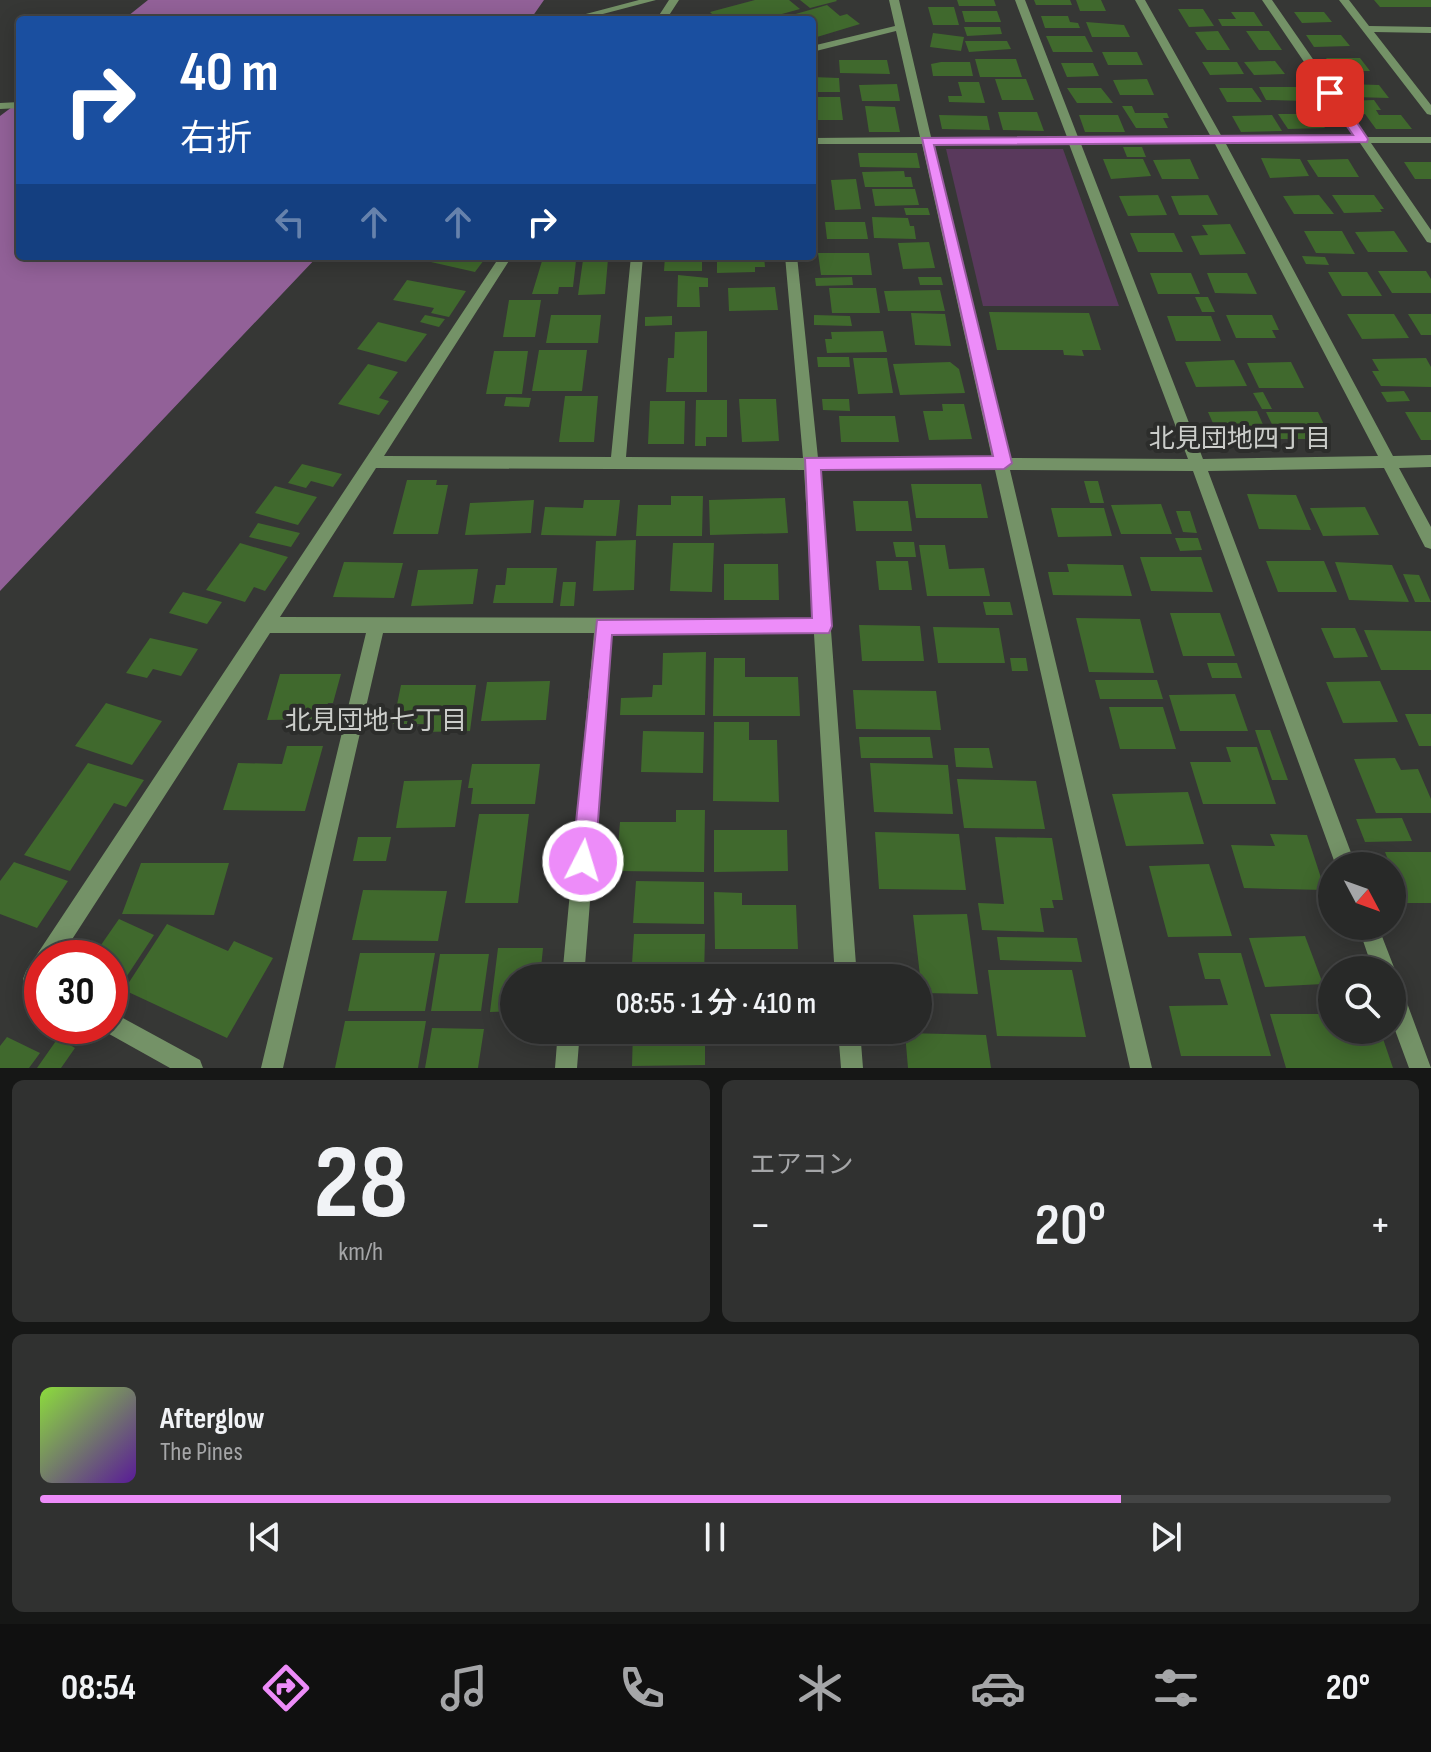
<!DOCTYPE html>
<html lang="ja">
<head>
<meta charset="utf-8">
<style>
	:root { --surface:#282928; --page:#303130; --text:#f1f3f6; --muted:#a5a6a8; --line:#444545; --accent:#ed8cf9 }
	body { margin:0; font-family:"Sofia Sans Condensed","Noto Sans JP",sans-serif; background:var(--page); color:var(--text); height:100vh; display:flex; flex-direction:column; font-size:30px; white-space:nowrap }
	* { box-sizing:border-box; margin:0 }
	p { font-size:26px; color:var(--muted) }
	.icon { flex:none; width:44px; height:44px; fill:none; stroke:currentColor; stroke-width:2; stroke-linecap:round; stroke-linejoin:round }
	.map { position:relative; height:1068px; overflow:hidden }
	.sheet { display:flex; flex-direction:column; gap:12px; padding:12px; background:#161716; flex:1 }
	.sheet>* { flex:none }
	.guide { position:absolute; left:16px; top:16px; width:800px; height:244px; border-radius:8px; box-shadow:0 4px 20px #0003,0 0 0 2px var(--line); background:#1a4fa0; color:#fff; overflow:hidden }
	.needle { width:52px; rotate:131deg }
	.buttons { position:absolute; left:1318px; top:852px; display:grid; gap:16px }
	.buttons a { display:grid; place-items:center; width:88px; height:88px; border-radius:50%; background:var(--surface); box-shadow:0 4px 20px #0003,0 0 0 2px var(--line); font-size:40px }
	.speed { position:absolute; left:24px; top:940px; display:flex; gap:16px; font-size:40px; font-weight:700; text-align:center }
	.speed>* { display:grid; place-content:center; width:104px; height:104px; border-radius:50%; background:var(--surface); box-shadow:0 4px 20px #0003,0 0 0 2px var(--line); line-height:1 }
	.speed .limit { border:12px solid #d22; background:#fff; color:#111 }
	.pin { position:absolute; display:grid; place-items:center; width:68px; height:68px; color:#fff; margin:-34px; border-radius:16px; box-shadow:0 4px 12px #0006 }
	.me { position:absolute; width:88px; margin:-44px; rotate:5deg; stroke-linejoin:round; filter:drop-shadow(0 0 6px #0008) }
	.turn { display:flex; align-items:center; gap:28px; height:168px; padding:0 32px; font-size:36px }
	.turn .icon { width:104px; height:104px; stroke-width:2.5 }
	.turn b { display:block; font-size:56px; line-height:68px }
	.lanes { display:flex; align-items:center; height:76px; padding:0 32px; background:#0003; justify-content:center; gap:40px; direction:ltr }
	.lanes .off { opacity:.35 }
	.big { font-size:60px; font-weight:600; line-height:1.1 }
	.sheet .widget { flex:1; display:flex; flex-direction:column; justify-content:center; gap:12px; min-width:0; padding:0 28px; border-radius:12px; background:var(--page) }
	.sheet .dial { align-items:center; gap:0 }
	.dial b { font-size:104px; line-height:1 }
	.song { display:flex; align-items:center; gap:24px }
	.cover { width:96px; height:96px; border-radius:12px; background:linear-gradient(135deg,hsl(90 70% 55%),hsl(270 70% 35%)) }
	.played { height:8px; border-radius:4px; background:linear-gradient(90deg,var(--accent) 80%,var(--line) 80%) }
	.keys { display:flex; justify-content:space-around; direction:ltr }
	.heat { display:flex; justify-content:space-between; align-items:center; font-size:44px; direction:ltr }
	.sheet .tiles { flex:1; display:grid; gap:12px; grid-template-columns:1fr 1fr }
	.widget:last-child { grid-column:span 2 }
	.trip { position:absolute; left:500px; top:964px; width:432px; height:80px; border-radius:40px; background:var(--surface); box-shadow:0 4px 20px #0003,0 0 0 2px var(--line); font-weight:600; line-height:80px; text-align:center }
	.dock { display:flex; height:128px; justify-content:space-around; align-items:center; background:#101010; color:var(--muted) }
	.dock .icon { width:56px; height:56px }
	.dock .active { color:var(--accent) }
	.dock b { font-size:36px; color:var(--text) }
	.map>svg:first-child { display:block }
	.green { fill:#59395c }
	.water { fill:#926198 }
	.building { fill:#40692d }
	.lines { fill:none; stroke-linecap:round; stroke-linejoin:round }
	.minor { fill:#749267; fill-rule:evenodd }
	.tertiary { fill:#749267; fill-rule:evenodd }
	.route { fill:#ed8cf9; stroke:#9a5ba2; stroke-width:2 }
	.labels { text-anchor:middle; stroke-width:8; stroke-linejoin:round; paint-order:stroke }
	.neighbourhood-label { font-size:26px; fill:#cbcdca; stroke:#2c2d2b }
</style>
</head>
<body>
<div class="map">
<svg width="1431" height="1068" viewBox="0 0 1431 1068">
	<rect width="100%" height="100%" fill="#363735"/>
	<path class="green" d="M946 149H1063L1119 306H983Z"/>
	<path class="water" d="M148 0H544L530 20H123Z
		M20 101V256H318L0 591V116Z"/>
	<path class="building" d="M755 0H789L800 9 760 20H718L710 12Z
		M800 0H836L837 1 810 8Z
		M957 0H994L996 6H959Z
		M1034 0H1070L1072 5H1036Z
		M1076 0H1101L1106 11H1080Z
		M1374 0H1431V7H1380Z
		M827 5 840 16 847 14 860 24 817 37 812 32V20H798L792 15Z
		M928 7H954L959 25H933Z
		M1178 9H1203L1214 26 1189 27Z
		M962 11H997L1001 22H965Z
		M1231 12H1254L1263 26H1222L1218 19H1236Z
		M1294 12H1324L1332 22 1302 23Z
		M1041 16H1068L1070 22 1078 23 1080 28H1045Z
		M1086 22 1124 25 1130 37H1092Z
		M964 27H1000L1002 34 967 36Z
		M1218 31 1230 50H1207L1195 32Z
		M1246 31H1269L1282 50H1259Z
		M933 33 964 37 961 51 930 47Z
		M1306 35H1341L1350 46 1314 47Z
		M1046 36H1085L1093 52H1053Z
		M965 41H1007L1011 49 969 52Z
		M1102 52H1137L1143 65H1108Z
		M1326 58H1360L1370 71H1335Z
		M975 59H1016L1022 77H980Z
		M839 60H887L890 74 840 73Z
		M1275 61 1285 74 1254 75 1244 62Z
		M941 62H970L973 76H933L931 64Z
		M1202 62H1237L1244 74 1210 75Z
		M1061 63H1093L1099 76 1067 77Z
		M812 77 839 78 840 92H812Z
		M995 79H1026L1034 100H1002Z
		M1147 79 1154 95H1120L1113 80Z
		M958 82H979L985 103 949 102 948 96H962Z
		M897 84 900 101H862L859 85Z
		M1345 84 1379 85 1389 98 1354 97Z
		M1259 87H1298L1306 101 1266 100Z
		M1067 88H1101L1113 103H1077Z
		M1219 88H1252L1262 102H1227Z
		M812 97H840L843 120H814Z
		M1374 100 1381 110H1376L1379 115H1401L1412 129H1376L1365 114H1356L1347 101Z
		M865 106 895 107 900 132H869Z
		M1122 106H1132L1135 113H1167L1169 118H1163L1168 128H1136Z
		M998 112H1037L1044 131 1003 130Z
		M1278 114H1315L1325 128 1288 129Z
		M939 115 987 116 990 130 942 129Z
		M1079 115H1118L1125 132H1085Z
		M1272 115 1282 131 1241 132 1232 116Z
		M1123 147H1142L1146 157H1127Z
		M858 153H917L920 168 860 167Z
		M1261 158 1300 159 1309 176 1270 178Z
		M1103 159H1143L1151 176 1111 179Z
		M1190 159 1199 179H1162L1153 160Z
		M1348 159 1359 177H1318L1307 160Z
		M1404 162H1431V179H1415Z
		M904 171 905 177H911L913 187H865L862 172Z
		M856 179 861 209 835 210 831 180Z
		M872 189H915L919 205 875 206Z
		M1158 195 1167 215 1128 216 1119 196Z
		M1208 195 1218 215H1179L1171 196Z
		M1319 195 1334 214H1294L1283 196Z
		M1332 195H1374L1384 209H1380L1382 212 1344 213Z
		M904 208H928L930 215H906Z
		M872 217 908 218 910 226H914L916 239 874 238Z
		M825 222H865L868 239H827Z
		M1230 224 1246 254 1200 255 1191 236 1208 235 1202 225Z
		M1304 231H1342L1355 254 1316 253Z
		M1394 231 1408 252H1368L1355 232Z
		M1130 233H1174L1183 252H1138Z
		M929 242 935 268 903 269 898 243Z
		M818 253H869L872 275H821Z
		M425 256H487L475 272 422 260Z
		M665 256H702V271H664Z
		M717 256H764L765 267H755V272L717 273Z
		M1302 256 1325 257 1329 265 1306 264Z
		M608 259 605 294 578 295 583 260Z
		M542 261H576L573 287H559L558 294H532Z
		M1378 271H1426L1431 279V293H1392Z
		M1328 272H1367L1382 296H1342Z
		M1150 273H1191L1200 294H1158Z
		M1207 273H1247L1257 294 1215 293Z
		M678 275 708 278V287H699L700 307H677Z
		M852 277 853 285 816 286 815 278Z
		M918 277H941L943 285H920Z
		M407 280 466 291 449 317 431 313 434 308 393 300Z
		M775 287 778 310 729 311 728 288Z
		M829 288H876L880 313H832Z
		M940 290 945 311H888L884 291Z
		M1195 297H1208L1215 312H1202Z
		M509 300H541L535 337H503Z
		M989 312 1089 313 1101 350H1082L1084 356 1064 355 1063 350H997Z
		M911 313 945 314 951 346 915 345Z
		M1347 314H1394L1409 338 1362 339Z
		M1408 314H1431V335H1421Z
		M425 315 445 319 439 327 420 322Z
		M551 315H601L598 343H546Z
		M814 315 850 316 852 326 814 325Z
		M1226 315H1272L1279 330H1272L1276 338H1236Z
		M672 316V325L645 326V317Z
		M1167 316H1211L1221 341H1176Z
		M378 322 427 334 406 362 357 349Z
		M707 331V392H666L668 358H674L675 332Z
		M883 331 887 352 827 353 825 339H832L831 332Z
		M539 350H587L582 391H532Z
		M494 351H528L522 394H486Z
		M817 357H849L850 367H818Z
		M853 358H887L893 393 858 394Z
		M1426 358 1431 367V387L1381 386 1372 371H1379L1372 359Z
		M1234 360 1247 386 1196 387 1185 362Z
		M950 362 959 369 965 393 900 395 893 364Z
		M1291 362 1304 388H1259L1247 363Z
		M368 364 398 372 379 398 389 401 379 415 338 404Z
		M1404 391 1410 401 1387 402 1381 392Z
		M1263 392 1272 409H1262L1253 393Z
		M565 396H598L594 442H559Z
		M506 397 531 398 529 407 504 406Z
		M739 399H776L779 441 742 442Z
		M822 399H849L850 411 823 410Z
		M696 400H727V437H706V446H695Z
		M650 401H685L684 444H648Z
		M942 404H964L972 439 929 440 923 411H943Z
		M1257 411 1269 438 1220 439 1208 412Z
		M1266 412H1318L1331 439H1279Z
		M1405 412H1431V440H1421Z
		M839 416H895L899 442H841Z
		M302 464 342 474 333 487 311 481 306 488 288 483Z
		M407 480H437L436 485H448L438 534H393Z
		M1084 481H1098L1104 503H1090Z
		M911 484H981L988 518H916Z
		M275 486 317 497 298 525 255 513Z
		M1247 494 1296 495 1311 530 1259 529Z
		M671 496H703L702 536H636L638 505H671Z
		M785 498 788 533 710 535 709 500Z
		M534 500 531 533 465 535 470 503Z
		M584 500H620L616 536 541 535 545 507 583 508Z
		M853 501H908L912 531H856Z
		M1161 504 1172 534H1121L1111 505Z
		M1365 507 1379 535 1323 536 1310 508Z
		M1051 508H1104L1112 536 1058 537Z
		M1176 511H1190L1197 533 1183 532Z
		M258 523 300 533 291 547 249 537Z
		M1175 538H1198L1202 550 1180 551Z
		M636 540 634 590 593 591 596 541Z
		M893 542H914L916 557H896Z
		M240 543 288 557 265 591 254 587 245 602 206 590Z
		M673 543H714L712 592 670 591Z
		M919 545H945L949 569 984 568 990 596H927Z
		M1140 557H1201L1213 592 1151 591Z
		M876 561H908L912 590H879Z
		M1266 561H1324L1337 592H1278Z
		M344 562 403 563 394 598 333 597Z
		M1335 562 1392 565 1409 602 1349 600Z
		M724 564H778L779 600H724Z
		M1067 564 1123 565 1132 596 1053 595 1048 572H1069Z
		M507 568H557L553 603H493L496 585H505Z
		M478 569 473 604 411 606 418 570Z
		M1403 574 1419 575 1431 602H1415Z
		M563 582H576L574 606H560Z
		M183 592 222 602 207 624 169 613Z
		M983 602H1010L1013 615H986Z
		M1170 613H1220L1235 656H1183Z
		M1076 618 1140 619 1154 673 1089 672Z
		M859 625 920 626 924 661H862Z
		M933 627 999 628 1005 663H938Z
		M1321 628H1355L1368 657 1334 658Z
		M1364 630 1431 631V670H1381Z
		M150 638 198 649 181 676 153 669 147 678 126 673Z
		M706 652 705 715H620L621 698 652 697 653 685H662L663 653Z
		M714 658H745V677H798L800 716H713Z
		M1010 658H1026L1028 671H1012Z
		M1207 663H1237L1242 678H1212Z
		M280 674H341L333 703H328L323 719 267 720Z
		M1095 680H1157L1163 699H1100Z
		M550 681 546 720 481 721 487 682Z
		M1380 681 1398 722 1343 723 1326 682Z
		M401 685H476L470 731 425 732 426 724H393Z
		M853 690 936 691 941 730 856 729Z
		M1235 694 1248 731H1180L1169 695Z
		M106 703 162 721 132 765 75 746Z
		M1109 707H1163L1176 749H1120Z
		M1405 714H1431V746H1419Z
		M714 722H749V740H777L779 802 713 801Z
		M1255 730H1270L1288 780H1272Z
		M643 731 704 732 703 773 641 772Z
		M859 737H930L933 758H861Z
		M287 746H323L305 811 223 810 238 763 282 764Z
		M1226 747H1257L1276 804H1203L1190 762H1231Z
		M954 748H989L993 768 956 767Z
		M1395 758 1401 770 1418 769 1431 799V813H1376L1354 759Z
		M88 763 144 780 126 807 114 803 70 871 24 855Z
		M870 763 948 765 953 814 874 812Z
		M472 764H540L535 804H471L473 788H468Z
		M957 779 1036 781 1045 829 964 828Z
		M462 780 455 827 396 828 404 781Z
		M1188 792 1204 844 1126 846 1112 794Z
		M676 810H705L704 872 616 871 620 822H676Z
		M479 814H529L518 903H465Z
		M1402 818 1412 841 1365 842 1356 819Z
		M714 830H787L788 871 714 872Z
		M875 832 959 834 966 890 879 889Z
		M1270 834 1307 835 1325 890 1244 888 1231 845 1275 846Z
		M358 837H391L386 861H353Z
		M995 837 1052 838 1063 900H1052L1054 908H1040L1044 932 982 930 978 903 1004 904Z
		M1385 852H1431V903H1405Z
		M14 862 68 881 37 928 0 914V881Z
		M141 863H229L214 915 122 914Z
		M1209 864 1232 936 1168 937 1149 866Z
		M636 881 704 882V924L633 923Z
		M363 890 447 891 438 941 352 940Z
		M714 892 742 893V905H796L798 949H715Z
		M967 914 978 994 922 993 913 915Z
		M119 919 154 935 123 982 110 976V958H92Z
		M167 924 228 951 234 941 273 958 227 1038 124 990Z
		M634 934H705L704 978H631Z
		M1305 936 1323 984 1265 987 1249 938Z
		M997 937 1077 938 1082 962 1000 960Z
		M498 948H543L540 978H514V1011L490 1012Z
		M360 953H435L425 1011H348Z
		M1198 953H1241L1271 1056H1181L1169 1006 1228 1005 1220 979H1205Z
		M440 954H489L481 1011H431Z
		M714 963H745V978H713Z
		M988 970H1072L1086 1037 997 1036Z
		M1270 1014H1332V1030H1380L1393 1068H1286Z
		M345 1021H426L418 1068H335Z
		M432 1028 484 1029 478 1068H425Z
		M633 1030H705V1065L632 1066Z
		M733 1030H801V1034L733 1033Z
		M905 1033 986 1035 991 1068H908Z
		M7 1037 40 1053 29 1068H0V1046Z
		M58 1038 75 1048 61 1068H37Z"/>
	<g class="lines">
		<path class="minor" d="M669 0H679L666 20H656Z
			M889 0H899L931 137H1067L1015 0H1025L1078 137H1211L1135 0H1145L1222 137H1355L1262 0H1272L1367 137H1431V143H1371L1431 230V243L1427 242 1360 143 1226 144 1393 456 1431 455V467L1399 468 1431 527V549L1425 547 1384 468 1208 471 1356 866H1336L1193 471 1010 470 1152 1068H1130L995 470H819L857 978H835L814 634 611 633 584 978H562L594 633H383L283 1068H261L366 633H270L60 958H42V994L26 987 23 979 26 971 500 256H512L384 456 611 457 631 256H643L626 457 803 458 785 256H797L818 458H992L922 144H812V138L920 137 896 31 812 52V46L895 26ZM933 144H1069L1188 459 1008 458ZM1081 144H1215L1378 456 1203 459ZM376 468 804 470 813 618 280 617Z
			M1339 0H1349L1369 26 1431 27V33L1374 32 1431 105V115L1427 114Z
			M1358 926H1378L1395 970 1392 976V970H1373Z
			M1392 981 1400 984 1431 1068H1409L1392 1022Z
			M110 1011 200 1060 203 1068H170L102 1030 101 1026H110Z
			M558 1030H580L577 1068H555Z
			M838 1030H860L863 1068H841Z"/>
		<path class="tertiary" d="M639 0H656L580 20H563Z
			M20 102V108L0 109V103Z"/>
	</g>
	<path class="route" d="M1326 90H1335L1368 139 1367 142 934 145 1012 463 1004 469 821 470 832 626 829 633 612 635 595 861 591 869 583 872 575 869 572 861 597 620 812 618 805 458 993 456 922 138 1353 135 1324 93Z"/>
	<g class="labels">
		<g class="neighbourhood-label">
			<text x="1240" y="447">北見団地四丁目</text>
			<text x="376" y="729">北見団地七丁目</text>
		</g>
	</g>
</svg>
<div class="buttons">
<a><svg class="needle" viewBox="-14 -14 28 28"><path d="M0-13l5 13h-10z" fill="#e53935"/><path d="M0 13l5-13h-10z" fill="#a5a6a8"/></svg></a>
<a><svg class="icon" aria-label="search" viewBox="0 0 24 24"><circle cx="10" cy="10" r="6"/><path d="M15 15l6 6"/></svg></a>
</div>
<div class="speed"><div class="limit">30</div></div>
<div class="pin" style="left:1330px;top:93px;background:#d93025"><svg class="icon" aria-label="arrive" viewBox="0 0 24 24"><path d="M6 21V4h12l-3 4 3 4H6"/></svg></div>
<svg class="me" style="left:583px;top:861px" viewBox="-20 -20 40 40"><circle r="17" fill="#ed8cf9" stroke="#fff" stroke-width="3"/><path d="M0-11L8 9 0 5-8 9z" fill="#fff"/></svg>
<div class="trip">08:55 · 1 分 · 410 m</div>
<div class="guide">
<div class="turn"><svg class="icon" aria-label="right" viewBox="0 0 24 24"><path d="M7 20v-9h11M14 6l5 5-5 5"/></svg><div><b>40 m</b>右折</div></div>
<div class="lanes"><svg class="icon off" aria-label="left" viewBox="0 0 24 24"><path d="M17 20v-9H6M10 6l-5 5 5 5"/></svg><svg class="icon off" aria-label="ahead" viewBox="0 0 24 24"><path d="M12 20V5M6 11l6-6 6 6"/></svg><svg class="icon off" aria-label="ahead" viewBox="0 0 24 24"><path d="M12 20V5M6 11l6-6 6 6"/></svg><svg class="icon" aria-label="right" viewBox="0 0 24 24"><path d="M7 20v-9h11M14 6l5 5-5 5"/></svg></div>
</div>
</div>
<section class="sheet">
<div class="tiles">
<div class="widget dial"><b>28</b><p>km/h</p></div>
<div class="widget"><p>エアコン</p>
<div class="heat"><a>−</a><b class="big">20°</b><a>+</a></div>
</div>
<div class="widget">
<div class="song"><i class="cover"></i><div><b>Afterglow</b><p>The Pines</p></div></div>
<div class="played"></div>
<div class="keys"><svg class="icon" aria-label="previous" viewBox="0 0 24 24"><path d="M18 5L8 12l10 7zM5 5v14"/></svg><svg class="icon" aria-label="pause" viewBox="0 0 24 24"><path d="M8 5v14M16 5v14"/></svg><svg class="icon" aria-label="next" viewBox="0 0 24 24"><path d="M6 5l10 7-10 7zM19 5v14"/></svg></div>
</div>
</div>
</section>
<nav class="dock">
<b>08:54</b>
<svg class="icon active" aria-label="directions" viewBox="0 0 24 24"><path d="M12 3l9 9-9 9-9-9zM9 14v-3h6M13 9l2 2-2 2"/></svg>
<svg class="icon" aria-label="music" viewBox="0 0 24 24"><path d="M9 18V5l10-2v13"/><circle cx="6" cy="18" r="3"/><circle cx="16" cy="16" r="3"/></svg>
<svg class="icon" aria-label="phone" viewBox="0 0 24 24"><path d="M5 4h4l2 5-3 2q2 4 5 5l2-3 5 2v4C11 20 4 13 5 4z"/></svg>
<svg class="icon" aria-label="climate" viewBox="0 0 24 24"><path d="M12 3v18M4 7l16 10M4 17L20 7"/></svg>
<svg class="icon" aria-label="car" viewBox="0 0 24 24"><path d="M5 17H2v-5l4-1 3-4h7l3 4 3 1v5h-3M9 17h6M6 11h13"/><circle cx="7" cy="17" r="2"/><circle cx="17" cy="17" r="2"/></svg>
<svg class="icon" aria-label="filters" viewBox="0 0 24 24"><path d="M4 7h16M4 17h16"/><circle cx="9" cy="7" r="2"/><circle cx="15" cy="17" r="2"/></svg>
<b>20°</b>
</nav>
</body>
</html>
